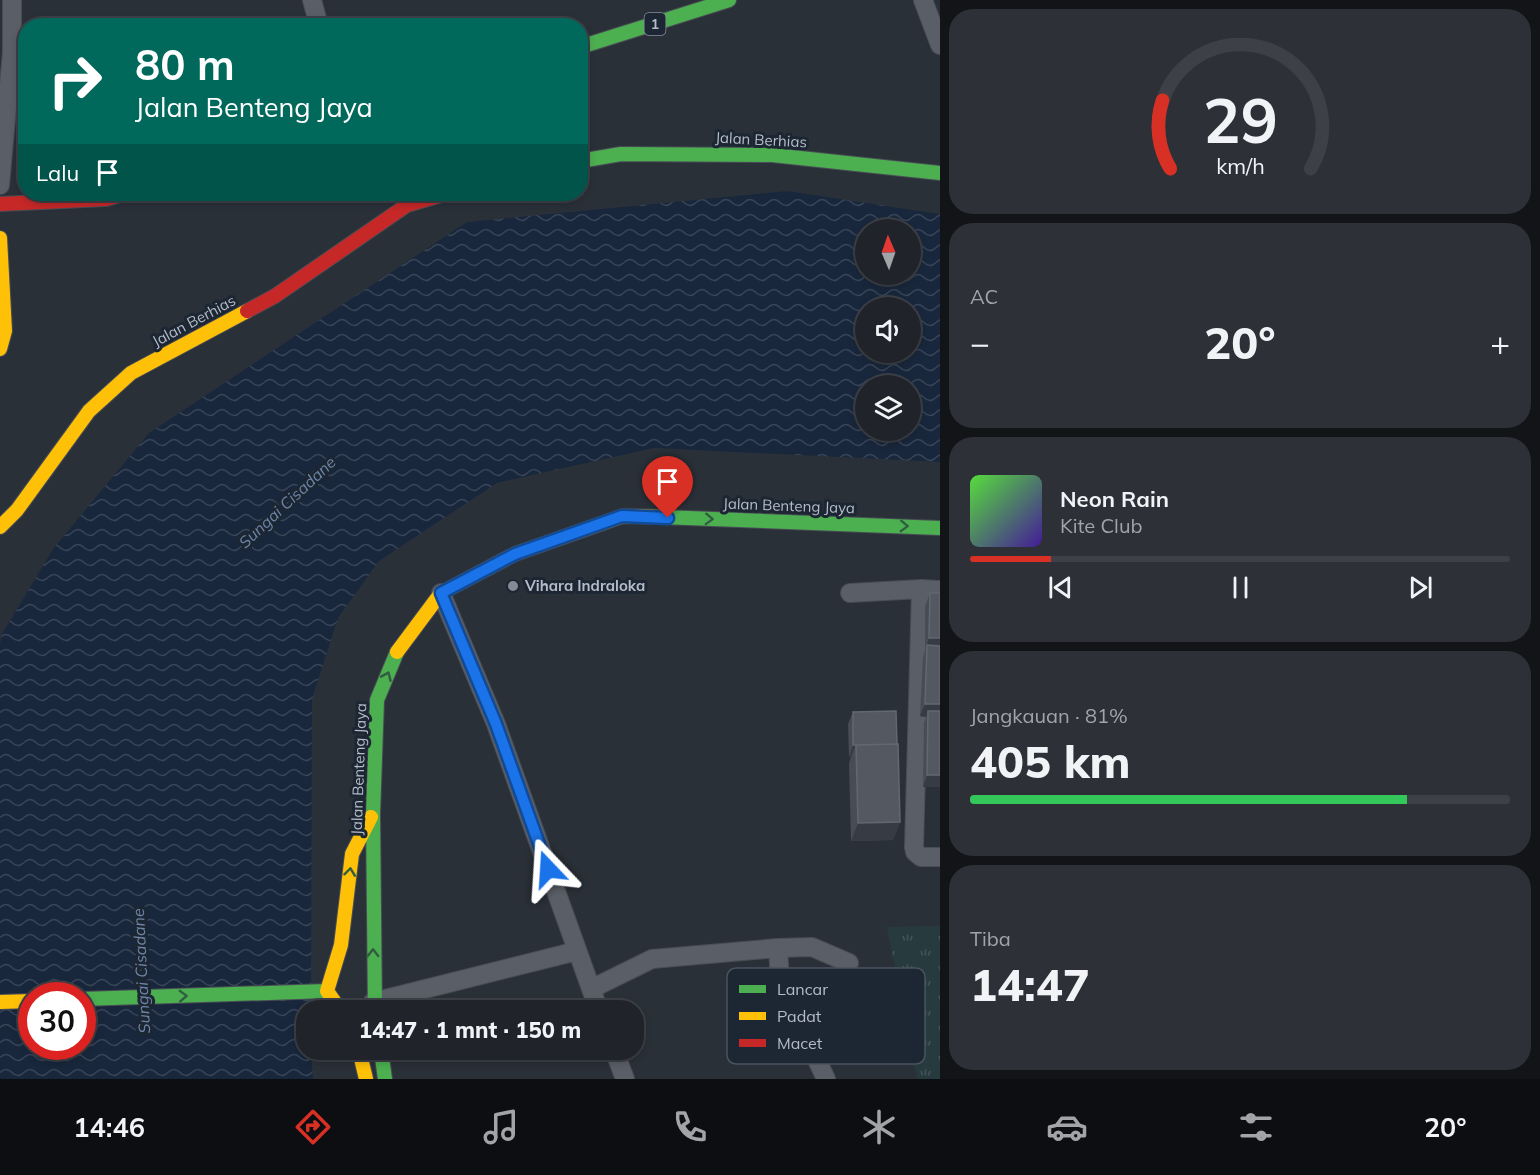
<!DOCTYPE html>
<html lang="id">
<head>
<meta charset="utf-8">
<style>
	:root { --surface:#20242a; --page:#2d3036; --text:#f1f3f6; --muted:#a2a4a8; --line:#3d4147; --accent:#d93025 }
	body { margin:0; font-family:Mulish,sans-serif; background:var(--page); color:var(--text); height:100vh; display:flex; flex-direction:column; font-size:22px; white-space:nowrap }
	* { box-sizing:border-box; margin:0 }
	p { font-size:20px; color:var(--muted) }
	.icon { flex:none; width:33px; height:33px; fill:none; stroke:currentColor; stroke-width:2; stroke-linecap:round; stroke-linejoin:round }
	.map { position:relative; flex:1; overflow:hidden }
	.drawer { display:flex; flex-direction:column; gap:9px; padding:9px; background:#121417; width:600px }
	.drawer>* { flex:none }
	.top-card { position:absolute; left:18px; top:18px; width:570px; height:183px; border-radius:24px; box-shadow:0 3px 9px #0003,0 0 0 2px var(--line); background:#00695c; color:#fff; overflow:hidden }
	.needle { width:39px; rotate:358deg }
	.tools { position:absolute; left:855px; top:219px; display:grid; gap:12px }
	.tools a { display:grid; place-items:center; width:66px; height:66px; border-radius:50%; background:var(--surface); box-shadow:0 3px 9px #0003,0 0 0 2px var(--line); font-size:30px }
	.speed { position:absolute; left:18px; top:982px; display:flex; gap:12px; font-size:30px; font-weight:700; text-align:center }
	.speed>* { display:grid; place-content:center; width:78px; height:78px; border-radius:50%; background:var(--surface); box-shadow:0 3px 9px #0003,0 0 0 2px var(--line); line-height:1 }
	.speed .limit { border:9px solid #d22; background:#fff; color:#111 }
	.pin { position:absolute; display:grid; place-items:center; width:51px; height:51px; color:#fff; margin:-62px -26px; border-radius:50% 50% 50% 0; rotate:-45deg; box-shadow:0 0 6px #0007 }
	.pin .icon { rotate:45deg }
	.me { position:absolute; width:66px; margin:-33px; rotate:340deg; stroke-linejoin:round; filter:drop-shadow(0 0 4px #0008) }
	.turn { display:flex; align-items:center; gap:21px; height:126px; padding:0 18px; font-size:27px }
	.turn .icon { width:78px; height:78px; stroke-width:2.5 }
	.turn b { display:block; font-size:42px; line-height:51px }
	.then { display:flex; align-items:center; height:57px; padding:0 18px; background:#0003; gap:12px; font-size:22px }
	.big { font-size:45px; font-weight:800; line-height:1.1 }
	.drawer .card { flex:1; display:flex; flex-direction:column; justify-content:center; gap:9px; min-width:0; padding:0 21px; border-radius:24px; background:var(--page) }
	.drawer .dial { align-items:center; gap:0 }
	.dial svg { height:156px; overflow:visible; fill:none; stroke:var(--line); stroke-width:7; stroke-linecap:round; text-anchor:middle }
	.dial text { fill:var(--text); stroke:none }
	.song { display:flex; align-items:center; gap:18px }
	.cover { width:72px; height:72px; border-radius:9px; background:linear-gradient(135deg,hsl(110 70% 55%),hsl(260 70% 35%)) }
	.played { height:6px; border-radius:3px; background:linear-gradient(90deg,var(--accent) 15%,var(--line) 15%) }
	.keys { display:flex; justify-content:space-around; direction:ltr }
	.heat { display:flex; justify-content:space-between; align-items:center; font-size:33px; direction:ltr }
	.charge { height:9px; border-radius:4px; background:linear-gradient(90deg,#34c759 81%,var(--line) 0) }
	.trip { position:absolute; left:296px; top:1000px; width:348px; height:60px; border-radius:24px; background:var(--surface); box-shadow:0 3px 9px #0003,0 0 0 2px var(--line); font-weight:800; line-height:60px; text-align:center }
	.menu { display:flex; height:96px; justify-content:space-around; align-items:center; background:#0d0e11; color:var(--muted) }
	.menu .icon { width:42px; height:42px }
	.menu .active { color:var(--accent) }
	.menu b { font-size:27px; color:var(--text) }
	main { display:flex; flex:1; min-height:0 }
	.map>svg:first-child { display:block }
	.grass { fill:url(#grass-tufts) }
	.water { fill:url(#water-waves); fill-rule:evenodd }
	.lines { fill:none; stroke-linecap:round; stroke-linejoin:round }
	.street-casing { stroke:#484c55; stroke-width:20 }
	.fast-casing { stroke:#484c55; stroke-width:16 }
	.slow-casing { stroke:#484c55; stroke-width:16 }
	.jam-casing { stroke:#484c55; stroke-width:16 }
	.street { stroke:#5a5e66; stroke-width:18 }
	.fast { stroke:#4caf50; stroke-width:14 }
	.slow { stroke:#ffc107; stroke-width:14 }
	.jam { stroke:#c62828; stroke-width:14 }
	.wall { fill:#474c55 }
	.shaded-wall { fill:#373c44 }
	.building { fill:#535861; stroke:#626872; stroke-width:1.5 }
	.oneway { stroke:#305d3f }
	.route-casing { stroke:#114b97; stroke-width:15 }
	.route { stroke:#1a73e8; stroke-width:10 }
	.poi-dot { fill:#848b96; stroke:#1d2633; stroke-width:2 }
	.labels { text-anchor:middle; stroke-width:6; stroke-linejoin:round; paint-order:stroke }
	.shield { fill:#1d2633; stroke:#878f9c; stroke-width:1.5 }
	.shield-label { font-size:14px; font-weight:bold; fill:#b4bcc9 }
	.street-label { font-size:15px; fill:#b4bcc9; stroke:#1d2633 }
	.poi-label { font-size:15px; font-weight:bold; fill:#b4bcc9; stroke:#1d2633; text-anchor:start }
	.water-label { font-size:16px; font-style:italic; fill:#6d86a8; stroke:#1d2633 }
	.key { fill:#1d2633; stroke:#4a5360; stroke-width:1.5 }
	.key-label { font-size:16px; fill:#b4bcc9 }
</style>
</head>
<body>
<main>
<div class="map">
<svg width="940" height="1079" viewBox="0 0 940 1079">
	<defs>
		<pattern id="grass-tufts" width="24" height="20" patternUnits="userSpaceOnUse" patternTransform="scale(1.5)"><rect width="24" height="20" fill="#273a3e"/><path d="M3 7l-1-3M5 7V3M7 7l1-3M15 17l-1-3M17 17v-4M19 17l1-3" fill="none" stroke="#445559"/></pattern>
		<pattern id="water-waves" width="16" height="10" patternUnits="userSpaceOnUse" patternTransform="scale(1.5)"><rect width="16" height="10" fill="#19273c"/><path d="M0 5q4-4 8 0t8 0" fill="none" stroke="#384457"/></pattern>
	</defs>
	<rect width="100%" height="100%" fill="#2a3038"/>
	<path class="grass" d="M940 926V1079H918L915 1069 887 927Z"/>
	<path class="water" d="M787 191 940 214V462L654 448 497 483 379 561 338 618 312 699 311 1011H306V1050H311L313 1079H0V644L2 634 53 549 149 433 467 222ZM866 230H910V274H866ZM866 308H910V352H866ZM866 386H910V430H866ZM32 996H82V1047H32Z"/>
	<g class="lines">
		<defs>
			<path id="street" d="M312 0 319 26
				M923 0 940 45
				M0 185 12 52V0
				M921 589 914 847 915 852 921 857H940
				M441 593 496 724 599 1011
				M850 593 921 589 940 590
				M778 948 782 1015 809 1043 826 1079
				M591 989 652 959 778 948 812 947 849 963
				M373 1002 577 951
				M614 1050 625 1079"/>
			<path id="fast" d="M580 47 729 0
				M580 161 621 154 772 155 940 173
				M662 517 940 528
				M82 999 327 991
				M375 1011 373 814 377 700 397 652
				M381 1050 385 1079"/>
			<path id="slow" d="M0 238 5 331 0 349
				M0 527 17 510 89 411 131 373 247 311
				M397 652 441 593 515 554 623 516 662 517
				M0 1002 32 1001
				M341 1011 327 991 341 945 352 854 371 817
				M359 1050 366 1079"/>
			<path id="jam" d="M0 204 106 199 123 194
				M247 311 275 296 407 205 445 194"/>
		</defs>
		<use href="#street" class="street-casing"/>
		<use href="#fast" class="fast-casing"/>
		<use href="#slow" class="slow-casing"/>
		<use href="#jam" class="jam-casing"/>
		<use href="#street" class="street"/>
		<use href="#fast" class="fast"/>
		<use href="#slow" class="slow"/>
		<use href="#jam" class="jam"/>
	</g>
	<path class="wall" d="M930 593 940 787H923L924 723 926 717 920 716 923 658 925 651V606Z
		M853 712 897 744 900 822 893 840 851 841 849 763 851 757H849L848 724Z"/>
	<path class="shaded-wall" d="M929 638H940V651L927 645 925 651Z
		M925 704H940V717L928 711 926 717 920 716Z
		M853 745H856L851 757H849Z
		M927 775H940V787H923Z
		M900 822 893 840 851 841 858 823Z"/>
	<path class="building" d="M930 593H940V638H929Z
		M927 645 940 646V704H925Z
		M896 711 897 744 853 745V712Z
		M928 711H940V775H927Z
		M898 744 900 822 858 823 856 745Z"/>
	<defs><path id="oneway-chevron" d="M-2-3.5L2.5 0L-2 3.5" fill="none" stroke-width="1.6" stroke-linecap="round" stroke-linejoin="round" transform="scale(1.5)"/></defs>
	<g class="oneway">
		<use href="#oneway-chevron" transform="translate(709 519) rotate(2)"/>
		<use href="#oneway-chevron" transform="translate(904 526) rotate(2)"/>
		<use href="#oneway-chevron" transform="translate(387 676) rotate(-66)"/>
		<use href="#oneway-chevron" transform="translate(350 872) rotate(-83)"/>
		<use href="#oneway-chevron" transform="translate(373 953) rotate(-90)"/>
		<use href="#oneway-chevron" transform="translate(183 996) rotate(-2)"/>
	</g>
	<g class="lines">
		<defs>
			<path id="route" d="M548 869 496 724 441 593 515 554 622 516 668 518"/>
		</defs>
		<use href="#route" class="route-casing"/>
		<use href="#route" class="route"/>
	</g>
	<circle class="poi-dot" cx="513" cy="586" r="6"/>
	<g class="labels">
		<rect class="shield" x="644.5" y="13" width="21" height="22" rx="4.5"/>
		<g class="shield-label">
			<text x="655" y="29">1</text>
		</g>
		<g class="street-label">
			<text transform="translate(761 140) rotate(3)" y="5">Jalan Berhias</text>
			<text transform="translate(194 321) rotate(-28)" y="5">Jalan Berhias</text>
			<text transform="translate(789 506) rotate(2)" y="5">Jalan Benteng Jaya</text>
			<text transform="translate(359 769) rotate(-88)" y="5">Jalan Benteng Jaya</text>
		</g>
		<g class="poi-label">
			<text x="525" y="591">Vihara Indraloka</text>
		</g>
		<g class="water-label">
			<text transform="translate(287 502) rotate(-43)" y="6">Sungai Cisadane</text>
			<text transform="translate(141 971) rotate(-93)" y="6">Sungai Cisadane</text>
		</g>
	</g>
	<rect x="727" y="968" width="198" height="96" rx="9" class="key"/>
	<rect x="739" y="985" width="27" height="8" fill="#4caf50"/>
	<rect x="739" y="1012" width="27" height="8" fill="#ffc107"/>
	<rect x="739" y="1039" width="27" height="8" fill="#c62828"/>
	<g class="key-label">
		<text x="777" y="995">Lancar</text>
		<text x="777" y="1022">Padat</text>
		<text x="777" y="1049">Macet</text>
	</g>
</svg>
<div class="tools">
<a><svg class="needle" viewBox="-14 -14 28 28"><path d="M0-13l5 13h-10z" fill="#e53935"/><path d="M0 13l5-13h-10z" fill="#a2a4a8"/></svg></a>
<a><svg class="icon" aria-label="sound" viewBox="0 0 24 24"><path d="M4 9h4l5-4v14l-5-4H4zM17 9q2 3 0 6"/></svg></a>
<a><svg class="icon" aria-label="layers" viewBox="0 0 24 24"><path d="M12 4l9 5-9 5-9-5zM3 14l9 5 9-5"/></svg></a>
</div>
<div class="speed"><div class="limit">30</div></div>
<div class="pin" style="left:668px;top:518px;background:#d93025"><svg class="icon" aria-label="arrive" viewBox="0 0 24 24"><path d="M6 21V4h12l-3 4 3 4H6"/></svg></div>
<svg class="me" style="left:548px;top:869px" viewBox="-20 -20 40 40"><path d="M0-17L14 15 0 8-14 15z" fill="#1a73e8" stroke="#fff" stroke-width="4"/></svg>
<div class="trip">14:47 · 1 mnt · 150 m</div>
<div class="top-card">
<div class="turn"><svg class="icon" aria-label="right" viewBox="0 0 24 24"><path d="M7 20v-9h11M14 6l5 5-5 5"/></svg><div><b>80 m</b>Jalan Benteng Jaya</div></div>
<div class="then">Lalu<svg class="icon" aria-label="arrive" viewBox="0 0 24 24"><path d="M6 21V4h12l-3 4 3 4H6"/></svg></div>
</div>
</div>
<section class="drawer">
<div class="card dial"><svg viewBox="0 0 100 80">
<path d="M14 69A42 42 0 1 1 86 69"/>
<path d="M14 69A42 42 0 0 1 10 34" stroke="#d93025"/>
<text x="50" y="56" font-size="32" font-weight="700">29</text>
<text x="50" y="72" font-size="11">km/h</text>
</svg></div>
<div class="card"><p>AC</p>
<div class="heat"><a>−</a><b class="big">20°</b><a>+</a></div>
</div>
<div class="card">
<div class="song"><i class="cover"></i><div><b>Neon Rain</b><p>Kite Club</p></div></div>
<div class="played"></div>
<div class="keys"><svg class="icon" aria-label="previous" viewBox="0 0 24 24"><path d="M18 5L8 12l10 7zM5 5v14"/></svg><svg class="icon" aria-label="pause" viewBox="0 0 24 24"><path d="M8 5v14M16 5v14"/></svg><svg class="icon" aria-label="next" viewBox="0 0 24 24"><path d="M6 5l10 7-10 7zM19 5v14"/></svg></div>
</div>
<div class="card"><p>Jangkauan · 81%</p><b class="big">405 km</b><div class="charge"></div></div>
<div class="card"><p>Tiba</p><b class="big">14:47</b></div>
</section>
</main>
<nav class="menu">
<b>14:46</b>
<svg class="icon active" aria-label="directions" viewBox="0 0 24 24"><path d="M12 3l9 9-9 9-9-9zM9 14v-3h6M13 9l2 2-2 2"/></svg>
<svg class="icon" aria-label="music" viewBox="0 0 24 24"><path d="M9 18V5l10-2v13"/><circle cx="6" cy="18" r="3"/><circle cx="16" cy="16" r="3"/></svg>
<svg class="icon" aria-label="phone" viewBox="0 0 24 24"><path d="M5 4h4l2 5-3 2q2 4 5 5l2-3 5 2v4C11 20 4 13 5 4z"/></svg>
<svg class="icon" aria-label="climate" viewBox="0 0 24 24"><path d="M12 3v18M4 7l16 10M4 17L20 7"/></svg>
<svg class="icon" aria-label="car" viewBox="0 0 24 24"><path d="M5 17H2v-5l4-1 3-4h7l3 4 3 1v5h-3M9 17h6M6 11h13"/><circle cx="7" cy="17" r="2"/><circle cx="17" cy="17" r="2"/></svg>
<svg class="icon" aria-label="filters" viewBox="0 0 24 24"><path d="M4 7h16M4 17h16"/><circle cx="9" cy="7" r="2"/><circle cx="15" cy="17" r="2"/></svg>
<b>20°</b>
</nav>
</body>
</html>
